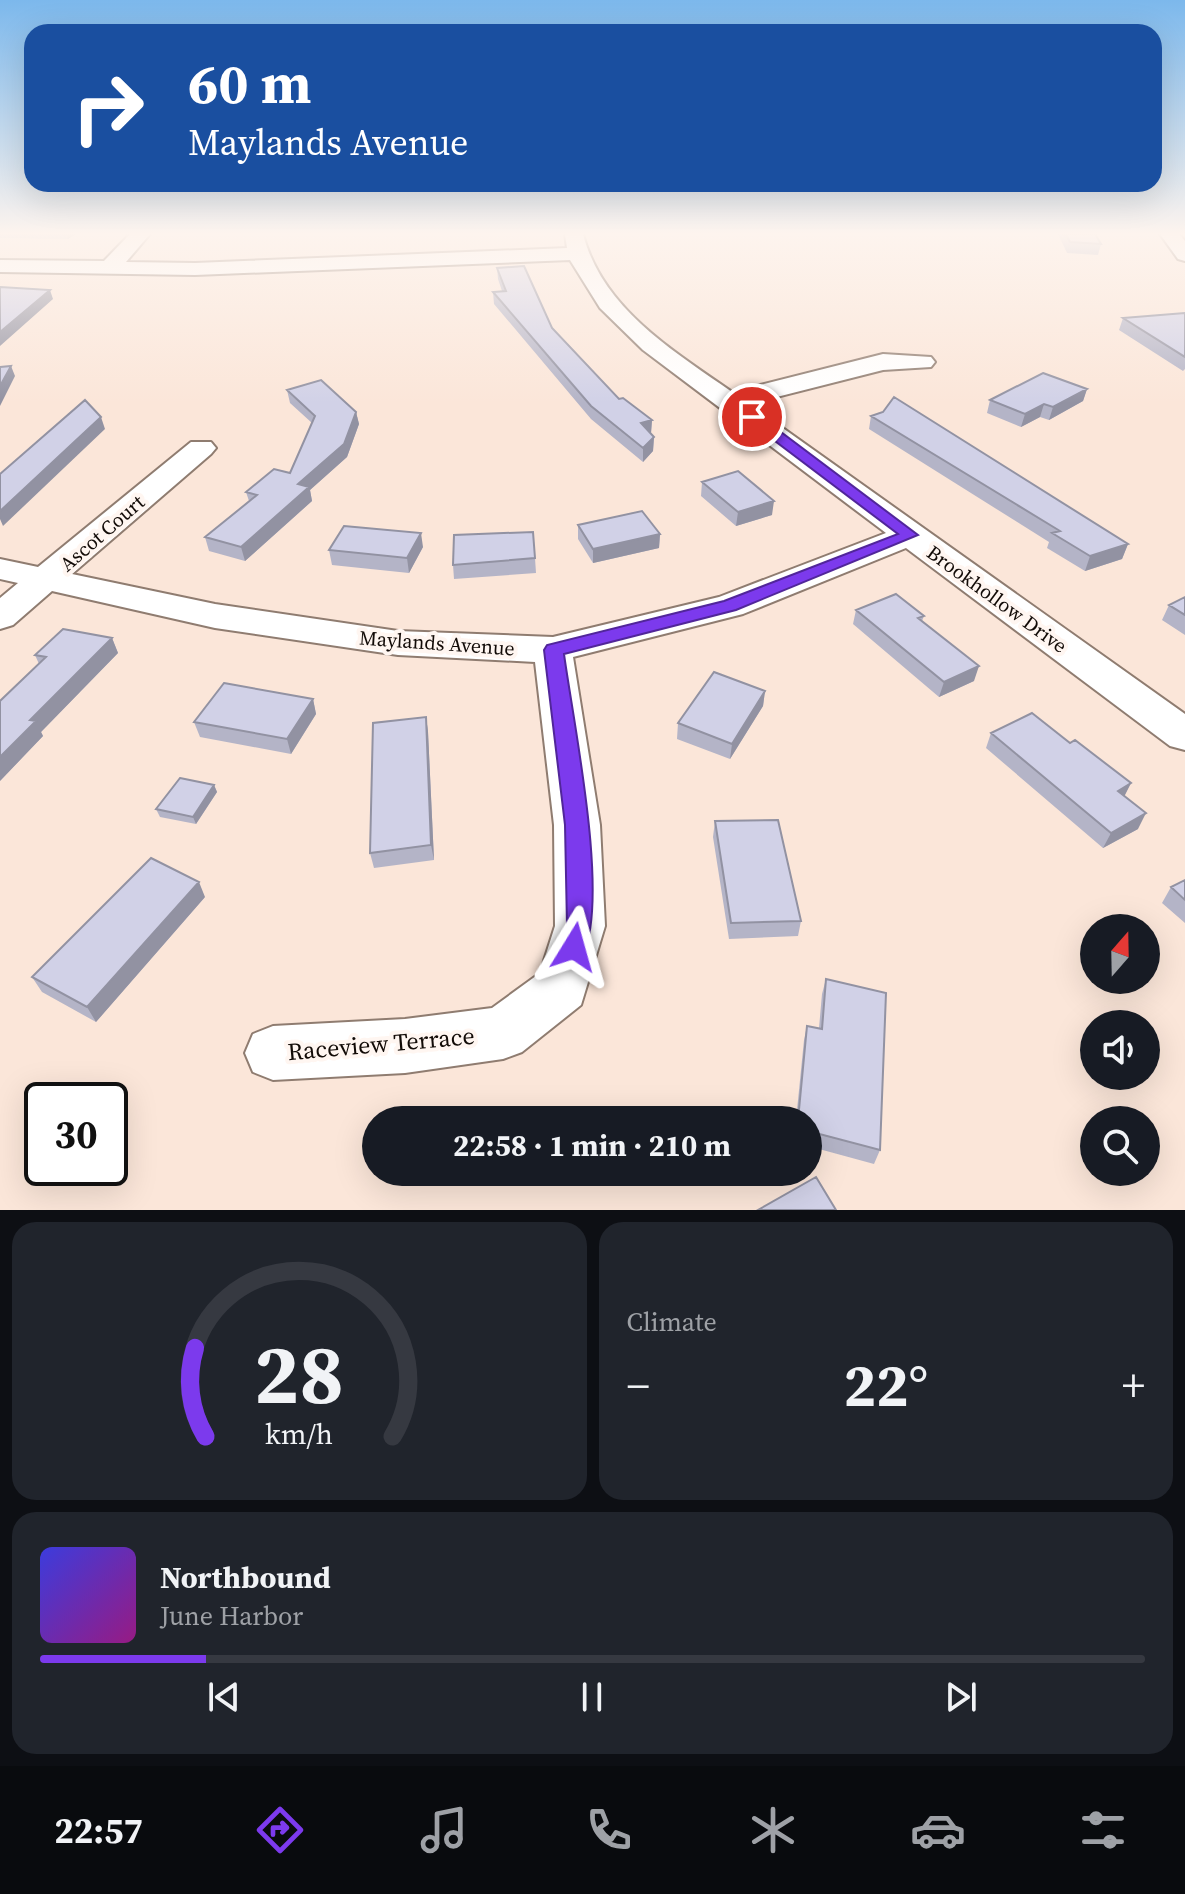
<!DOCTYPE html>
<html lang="en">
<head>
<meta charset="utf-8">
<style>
	:root { --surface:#171b24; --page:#20242c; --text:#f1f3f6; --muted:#9ea1a6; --line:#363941; --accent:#7c3aed }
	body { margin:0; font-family:"Source Serif 4",serif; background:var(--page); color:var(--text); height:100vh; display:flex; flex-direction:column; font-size:30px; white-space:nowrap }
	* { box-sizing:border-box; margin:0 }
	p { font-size:26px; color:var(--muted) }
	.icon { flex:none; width:44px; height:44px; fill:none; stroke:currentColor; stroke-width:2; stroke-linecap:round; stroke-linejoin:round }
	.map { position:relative; height:1210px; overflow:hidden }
	.details { display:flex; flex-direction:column; gap:12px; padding:12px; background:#0d0f14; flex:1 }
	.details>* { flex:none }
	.banner { position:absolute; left:24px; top:24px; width:1138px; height:168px; border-radius:24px; box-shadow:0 8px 32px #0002; background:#1a4fa0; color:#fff; overflow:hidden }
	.needle { width:52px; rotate:20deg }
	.tools { position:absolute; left:1080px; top:914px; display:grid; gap:16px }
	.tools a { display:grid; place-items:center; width:80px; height:80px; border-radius:50%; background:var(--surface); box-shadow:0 8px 32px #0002; font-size:40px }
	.speed { position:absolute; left:24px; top:1082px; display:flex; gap:16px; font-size:40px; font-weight:700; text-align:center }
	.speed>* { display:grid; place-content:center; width:104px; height:104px; border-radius:50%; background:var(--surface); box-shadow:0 8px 32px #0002; line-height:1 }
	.speed .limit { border:4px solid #111; border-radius:12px; background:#fff; color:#111 }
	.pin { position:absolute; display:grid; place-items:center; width:68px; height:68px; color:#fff; margin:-34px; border:4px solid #fff; border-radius:50%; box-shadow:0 2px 8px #0007 }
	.me { position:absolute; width:88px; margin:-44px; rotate:8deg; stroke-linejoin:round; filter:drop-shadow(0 0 6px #0008) }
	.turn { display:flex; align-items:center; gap:28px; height:168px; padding:0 32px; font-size:36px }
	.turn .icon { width:104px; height:104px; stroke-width:2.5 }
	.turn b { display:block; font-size:56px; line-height:68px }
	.big { font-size:60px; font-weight:700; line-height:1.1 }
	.details .card { flex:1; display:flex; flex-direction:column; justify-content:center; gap:12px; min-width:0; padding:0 28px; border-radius:24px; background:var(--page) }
	.details .dial { align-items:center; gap:0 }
	.dial svg { height:208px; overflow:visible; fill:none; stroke:var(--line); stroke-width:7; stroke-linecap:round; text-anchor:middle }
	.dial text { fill:var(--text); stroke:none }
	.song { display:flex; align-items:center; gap:24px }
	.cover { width:96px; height:96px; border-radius:12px; background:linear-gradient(135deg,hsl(240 70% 55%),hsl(310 70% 35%)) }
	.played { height:8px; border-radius:4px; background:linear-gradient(90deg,var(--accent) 15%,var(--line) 15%) }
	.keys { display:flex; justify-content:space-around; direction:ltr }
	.heat { display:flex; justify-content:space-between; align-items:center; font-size:44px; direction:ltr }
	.details .tiles { flex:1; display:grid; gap:12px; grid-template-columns:1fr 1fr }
	.card:last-child { grid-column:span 2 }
	.trip { position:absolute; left:362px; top:1106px; width:460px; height:80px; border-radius:40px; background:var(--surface); box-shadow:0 8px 32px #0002; font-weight:700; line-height:80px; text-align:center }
	.tabs { display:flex; height:128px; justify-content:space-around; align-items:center; background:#090b0e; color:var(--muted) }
	.tabs .icon { width:56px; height:56px }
	.tabs .current { color:var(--accent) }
	.tabs b { font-size:36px; color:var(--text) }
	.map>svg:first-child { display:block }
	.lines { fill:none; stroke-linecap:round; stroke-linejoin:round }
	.minor-casing { stroke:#8f7c70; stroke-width:4 }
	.minor { fill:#fff; fill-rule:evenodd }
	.wall { fill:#b4b4c7 }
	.shaded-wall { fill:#9292a2 }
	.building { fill:#d1d1e7; stroke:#9292a2; stroke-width:2 }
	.route { fill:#7c3aed; stroke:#51269a; stroke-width:2 }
	.labels { text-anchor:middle; stroke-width:8; stroke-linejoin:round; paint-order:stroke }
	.street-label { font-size:20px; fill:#120b07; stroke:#fff6f1 }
	.near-street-label { font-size:24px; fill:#120b07; stroke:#fff6f1 }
</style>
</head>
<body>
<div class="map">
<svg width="1185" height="1210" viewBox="0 0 1185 1210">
	<rect width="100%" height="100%" fill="#fbe6d9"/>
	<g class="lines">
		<defs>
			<path id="minor" d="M130 234H150L126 262 195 263 567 248 565 234H583C602 308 672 350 732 392L883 354 931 357 935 362 931 367 883 370 749 404 1185 714V750L1170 746 906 548 743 614 573 657 600 825 605 926 581 1005 522 1052 503 1059 405 1073 273 1080 253 1072 245 1053 253 1034 273 1026 405 1019 492 1008 540 973 555 926 554 825 535 662 398 655 215 628 52 591 13 625 0 629V598L18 583 0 579V559L38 567 191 442H211L216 448 211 454 72 574 215 604 398 631 553 637 719 597 886 533 643 350 600 308 570 260 195 275 0 272V260L104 261Z
				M1160 234H1179L1185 241V261L1178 259Z"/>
		</defs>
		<use href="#minor" class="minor-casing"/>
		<use href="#minor" class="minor"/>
	</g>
	<path class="wall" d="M0 234H76L68 239 0 238Z
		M1058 234H1095L1101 244 1098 255 1067 253Z
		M497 268 619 399 652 420 651 433H650L654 437 653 451 643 462 591 419 494 304 493 292 502 291 498 279Z
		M1185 313V369L1183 371 1119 330 1123 318Z
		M1087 389 1083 401 1049 420 1040 417 1021 427 987 413 990 400Z
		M287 390 356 412 359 424 347 457 310 490 312 501 245 561 209 551 205 537 249 501 246 492 290 473 312 423 290 403Z
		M871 416 1128 544 1122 559 1085 571 1047 548 1049 542 869 429Z
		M702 482 772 515 736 526 701 496Z
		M578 525 660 534 659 548 593 563 578 539Z
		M423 547 409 573 332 565 329 550Z
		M535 558 536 573 454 579 453 565Z
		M1185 597V635L1162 620 1169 605Z
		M856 610 924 616 922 621 974 681 939 697 853 624Z
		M112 638 118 653 41 732 43 736 0 781 39 664 35 655Z
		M765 691 763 706 730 759 677 739 678 723Z
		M313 699 316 714 291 754 200 737 194 722Z
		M426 717 428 732 434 860 374 868 370 853Z
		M991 733 1070 743 1131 783 1124 796 1138 829 1103 848 986 748Z
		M214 785 217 792 196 824 160 817 156 809Z
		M715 821 801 921 798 936 729 939 713 837Z
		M1185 880V923L1162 903 1171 887Z
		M205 897 96 1022 42 992 32 977Z
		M826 979 880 1150 874 1164 808 1146V1120H796L804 1040 807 1026 819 1028 822 994Z"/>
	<path class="shaded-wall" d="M66 234H76L68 239Z
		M50 290 53 299 0 346V332Z
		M11 366 15 376 0 406V386Z
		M1087 389 1083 401 1049 420 1053 407Z
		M1044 404 1040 417 1021 427 1025 414Z
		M356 412 359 424 347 457 310 490 312 501 245 561 241 547 298 484Z
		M101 417 105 429 3 526 0 519V511Z
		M652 420 651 433 641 436V423Z
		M654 437 653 451 643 462V448Z
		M774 501 772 515 736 526 738 512Z
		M421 533 423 547 409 573 407 558Z
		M660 534 659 548 593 563V549Z
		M1128 544 1122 559 1085 571 1090 556Z
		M112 638 118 653 41 732 43 736 0 781V757L30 720Z
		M979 666 974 681 939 697 944 682Z
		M765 691 763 706 730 759 732 744Z
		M313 699 316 714 291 754 287 739Z
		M426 717 428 732 434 860 431 845Z
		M1131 783 1123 799 1118 791Z
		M214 785 217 792 196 824 193 817Z
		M1146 813 1138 829 1103 848 1111 833Z
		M199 882 205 897 96 1022 87 1007Z"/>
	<path class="building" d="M1066 234H1095L1101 244 1070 242Z
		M524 266 552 328 619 399 623 398 652 420 641 423 654 437 643 448 591 406 493 292 506 291 497 268Z
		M0 287 50 290 0 332Z
		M1185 313V357L1123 318Z
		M11 366 0 386V367Z
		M1043 373 1087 389 1053 407 1044 404 1025 414 990 400Z
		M321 380 356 412 344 444 298 484 309 487 241 547 205 537 257 495 246 492 274 469 290 473 315 416 287 390Z
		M894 397 1128 544 1090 556 1052 533 1060 531 871 416 883 412Z
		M85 400 101 417 0 511V474Z
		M738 471 774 501 738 512 702 482Z
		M642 511 660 534 593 549 578 525Z
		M344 526 421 533 407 558 329 550Z
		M533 532 535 558 453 565 454 535Z
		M896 594 924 616 918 618 979 666 944 682 856 610Z
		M1185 597V615L1169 605Z
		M63 629 112 638 30 720 36 721 0 757V701L46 657 35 655Z
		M714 672 765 691 732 744 678 723Z
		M224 683 313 699 287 739 194 722Z
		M1032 713 1070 743 1075 740 1131 783 1118 791 1146 813 1111 833 991 733Z
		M426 717 431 845 370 853 373 723Z
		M180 778 214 785 193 817 156 809Z
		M778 820 801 921 731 923 715 821Z
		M151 858 199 882 87 1007 32 977Z
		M1185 880V900L1171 887Z
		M826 979 886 993 880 1150 808 1131V1120H798L807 1026 822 1029Z
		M816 1177 836 1210H758Z"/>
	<linearGradient id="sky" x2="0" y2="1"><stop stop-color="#7cb8ec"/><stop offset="0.58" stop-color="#fdf4ee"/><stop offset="1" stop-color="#fdf4ee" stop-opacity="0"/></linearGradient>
	<rect width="1185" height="403" fill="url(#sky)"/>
	<path class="route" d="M747 414H757L918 535 736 610 564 654C573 721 610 897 583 955L574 958 565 955 561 947 567 926 565 825 544 650 547 645 724 601 898 534 747 420Z"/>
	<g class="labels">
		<g class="street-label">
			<text transform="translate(102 533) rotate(-41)" y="7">Ascot Court</text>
			<text transform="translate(997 599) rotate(36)" y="7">Brookhollow Drive</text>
			<text transform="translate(437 643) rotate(4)" y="7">Maylands Avenue</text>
		</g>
		<g class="near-street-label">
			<text transform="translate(381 1044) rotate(-5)" y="8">Raceview Terrace</text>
		</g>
	</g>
</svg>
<div class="tools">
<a><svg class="needle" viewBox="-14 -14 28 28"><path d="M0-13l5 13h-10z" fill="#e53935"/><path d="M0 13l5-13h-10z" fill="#9ea1a6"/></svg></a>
<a><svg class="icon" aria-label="sound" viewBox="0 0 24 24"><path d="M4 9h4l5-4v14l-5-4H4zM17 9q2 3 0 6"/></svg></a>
<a><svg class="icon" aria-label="search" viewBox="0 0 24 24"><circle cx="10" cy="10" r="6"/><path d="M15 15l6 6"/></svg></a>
</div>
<div class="speed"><div class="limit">30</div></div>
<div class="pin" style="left:752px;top:417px;background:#d93025"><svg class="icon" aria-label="arrive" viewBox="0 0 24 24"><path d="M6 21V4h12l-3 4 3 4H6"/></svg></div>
<svg class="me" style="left:574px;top:947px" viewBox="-20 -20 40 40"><path d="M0-17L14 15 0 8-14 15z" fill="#7c3aed" stroke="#fff" stroke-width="4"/></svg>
<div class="trip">22:58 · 1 min · 210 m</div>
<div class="banner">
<div class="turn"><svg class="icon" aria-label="right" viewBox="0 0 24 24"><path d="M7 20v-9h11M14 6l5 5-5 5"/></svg><div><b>60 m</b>Maylands Avenue</div></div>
</div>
</div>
<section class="details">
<div class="tiles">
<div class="card dial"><svg viewBox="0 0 100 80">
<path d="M14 69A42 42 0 1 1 86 69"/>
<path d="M14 69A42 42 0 0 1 10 35" stroke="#7c3aed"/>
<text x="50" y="56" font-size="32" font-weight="700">28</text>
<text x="50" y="72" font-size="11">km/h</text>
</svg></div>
<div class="card"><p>Climate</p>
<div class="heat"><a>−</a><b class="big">22°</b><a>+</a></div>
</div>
<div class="card">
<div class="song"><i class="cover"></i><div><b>Northbound</b><p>June Harbor</p></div></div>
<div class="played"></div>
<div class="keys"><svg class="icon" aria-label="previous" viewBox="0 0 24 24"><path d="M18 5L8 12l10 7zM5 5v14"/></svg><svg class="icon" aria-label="pause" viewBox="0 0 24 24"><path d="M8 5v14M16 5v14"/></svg><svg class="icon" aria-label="next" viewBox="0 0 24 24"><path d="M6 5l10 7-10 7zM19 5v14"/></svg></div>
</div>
</div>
</section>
<nav class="tabs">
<b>22:57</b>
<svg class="icon current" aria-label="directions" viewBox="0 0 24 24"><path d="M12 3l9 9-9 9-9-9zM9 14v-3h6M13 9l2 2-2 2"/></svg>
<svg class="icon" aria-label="music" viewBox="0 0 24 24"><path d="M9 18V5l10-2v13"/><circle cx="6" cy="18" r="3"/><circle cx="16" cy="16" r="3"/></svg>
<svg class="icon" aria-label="phone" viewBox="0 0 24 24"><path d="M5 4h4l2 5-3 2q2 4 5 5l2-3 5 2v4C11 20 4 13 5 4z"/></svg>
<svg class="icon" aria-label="climate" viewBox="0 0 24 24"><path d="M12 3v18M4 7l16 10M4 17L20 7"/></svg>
<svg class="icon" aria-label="car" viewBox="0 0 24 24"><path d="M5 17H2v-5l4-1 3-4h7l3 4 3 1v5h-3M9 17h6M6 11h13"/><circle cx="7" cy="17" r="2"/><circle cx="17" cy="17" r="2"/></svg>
<svg class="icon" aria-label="filters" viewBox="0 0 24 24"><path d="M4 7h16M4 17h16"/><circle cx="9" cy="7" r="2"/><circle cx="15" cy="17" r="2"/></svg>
</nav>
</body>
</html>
